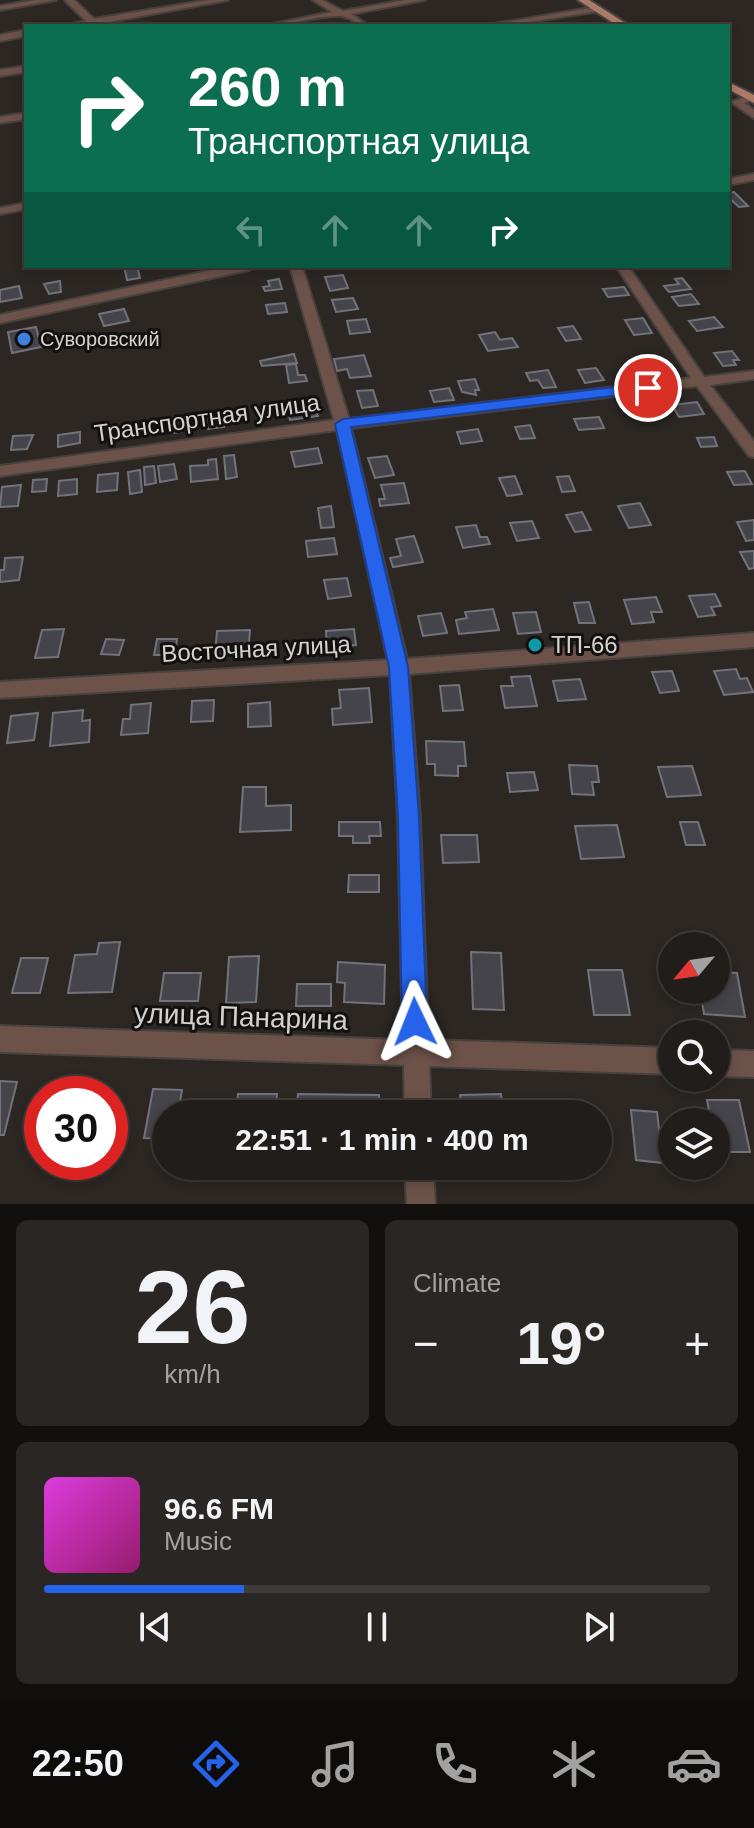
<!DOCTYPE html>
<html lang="en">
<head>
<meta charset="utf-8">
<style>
	:root { --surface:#211d1a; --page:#292623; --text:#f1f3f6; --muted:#a2a2a2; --line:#3e3b39; --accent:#2563eb }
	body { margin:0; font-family:Arial,sans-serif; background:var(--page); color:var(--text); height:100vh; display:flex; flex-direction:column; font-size:30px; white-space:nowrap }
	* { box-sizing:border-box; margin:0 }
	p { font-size:26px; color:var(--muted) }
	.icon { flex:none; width:44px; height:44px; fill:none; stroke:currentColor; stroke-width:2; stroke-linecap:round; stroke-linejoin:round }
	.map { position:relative; height:1204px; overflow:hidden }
	.panel { display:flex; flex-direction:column; gap:16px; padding:16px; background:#12100e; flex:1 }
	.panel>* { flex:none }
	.banner { position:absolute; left:24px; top:24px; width:706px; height:244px; border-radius:0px; box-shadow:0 4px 12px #0003,0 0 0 2px var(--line); background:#0b6e4f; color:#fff; overflow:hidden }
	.needle { width:52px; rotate:241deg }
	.buttons { position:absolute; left:658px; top:932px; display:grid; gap:16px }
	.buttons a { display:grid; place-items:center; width:72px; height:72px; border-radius:50%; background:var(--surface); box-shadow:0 4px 12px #0003,0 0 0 2px var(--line); font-size:40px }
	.speed { position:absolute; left:24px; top:1076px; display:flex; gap:16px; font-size:40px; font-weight:700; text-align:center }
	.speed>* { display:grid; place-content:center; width:104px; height:104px; border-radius:50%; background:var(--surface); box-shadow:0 4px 12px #0003,0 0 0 2px var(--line); line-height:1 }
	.speed .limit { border:12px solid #d22; background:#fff; color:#111 }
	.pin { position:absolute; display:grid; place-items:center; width:68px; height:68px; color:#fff; margin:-34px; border:4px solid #fff; border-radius:50%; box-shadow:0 2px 8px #0007 }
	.me { position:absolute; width:88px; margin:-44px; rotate:358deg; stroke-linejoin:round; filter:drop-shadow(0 0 6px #0008) }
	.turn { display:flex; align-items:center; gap:28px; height:168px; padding:0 32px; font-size:36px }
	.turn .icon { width:104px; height:104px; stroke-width:2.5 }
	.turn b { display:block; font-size:56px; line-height:68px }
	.lanes { display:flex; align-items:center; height:76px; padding:0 32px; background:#0003; justify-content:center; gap:40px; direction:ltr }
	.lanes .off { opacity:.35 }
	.big { font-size:60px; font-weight:700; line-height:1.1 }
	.panel .card { flex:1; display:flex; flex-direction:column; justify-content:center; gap:12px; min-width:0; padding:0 28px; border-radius:12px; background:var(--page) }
	.panel .dial { align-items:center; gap:0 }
	.dial b { font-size:104px; line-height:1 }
	.song { display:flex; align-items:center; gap:24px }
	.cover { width:96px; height:96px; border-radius:12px; background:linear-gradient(135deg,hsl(300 70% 55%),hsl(320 70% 35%)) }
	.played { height:8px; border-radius:4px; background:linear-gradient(90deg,var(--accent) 30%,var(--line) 30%) }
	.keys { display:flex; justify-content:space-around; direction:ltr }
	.heat { display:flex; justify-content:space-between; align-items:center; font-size:44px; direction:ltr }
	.panel .tiles { flex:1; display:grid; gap:16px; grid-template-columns:1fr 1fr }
	.card:last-child { grid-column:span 2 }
	.trip { position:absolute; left:152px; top:1100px; width:460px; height:80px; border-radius:40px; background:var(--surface); box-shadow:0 4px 12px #0003,0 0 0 2px var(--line); font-weight:700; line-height:80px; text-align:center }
	.tab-bar { display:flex; height:128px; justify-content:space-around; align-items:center; background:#0d0c0a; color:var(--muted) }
	.tab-bar .icon { width:56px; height:56px }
	.tab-bar .current { color:var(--accent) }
	.tab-bar b { font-size:36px; color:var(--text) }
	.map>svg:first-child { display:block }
	.building { fill:#44444a; stroke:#72727a; stroke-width:2 }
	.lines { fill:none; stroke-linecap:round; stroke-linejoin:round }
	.minor-casing { stroke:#47423e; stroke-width:4 }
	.major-casing { stroke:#47423e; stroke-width:4 }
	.minor { fill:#6c5249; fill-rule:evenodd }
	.major { fill:#ae7a68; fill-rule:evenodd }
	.route { fill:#2563eb; stroke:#184099; stroke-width:2 }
	.shop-dot { fill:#3f7fe0; stroke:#13110f; stroke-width:3 }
	.culture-dot { fill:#0f9aa8; stroke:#13110f; stroke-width:3 }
	.labels { text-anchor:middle; stroke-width:6; stroke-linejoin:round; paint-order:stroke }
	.far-poi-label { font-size:20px; fill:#d4d1ce; stroke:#13110f; text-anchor:start }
	.street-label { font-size:24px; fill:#d4d1ce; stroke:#13110f }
	.poi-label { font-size:24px; fill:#d4d1ce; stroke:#13110f; text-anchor:start }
	.near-street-label { font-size:28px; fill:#d4d1ce; stroke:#13110f }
</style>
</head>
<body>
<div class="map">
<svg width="754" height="1204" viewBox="0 0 754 1204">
	<rect width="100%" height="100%" fill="#2c2723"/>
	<path class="building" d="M734 192 748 206 739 207 728 197V193Z
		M124 266H137L140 278 127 280Z
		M343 275 348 288 330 291 325 277Z
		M682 278 691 289 669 292 664 286 679 284 675 279Z
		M279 279 282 289 265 291 263 287 270 286 268 281Z
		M60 281 61 292 49 294 44 284Z
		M19 286 22 298 0 302V290Z
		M624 287 629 295 608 297 603 289Z
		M691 294 699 304 679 306 672 297Z
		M353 298 358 309 336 312 332 300Z
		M285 303 287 312 268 314 266 305Z
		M124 309 129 321 104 326 99 314Z
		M714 317 723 327 697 331 689 321Z
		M643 318 652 333 634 335 625 320Z
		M366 319 370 332 350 334 347 321Z
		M573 326 581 339 566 341 558 328Z
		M36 327 41 347 12 353 8 332Z
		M495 332 500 340 512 338 518 347 488 351 479 335Z
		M732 351 739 360H733L736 365 723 366 714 353Z
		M294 354 297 363 262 366 260 361Z
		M364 355 371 376 350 378 347 369 337 371 334 359Z
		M296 364 298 375H305L307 381 289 383 286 365Z
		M596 368 604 380 585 383 578 370Z
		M548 370 556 387 543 388 538 380 530 381 526 373Z
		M475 379 479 390H475L476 395 462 392 458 381Z
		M449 388 454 400 434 402 430 391Z
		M373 390 378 406 362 408 357 391Z
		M314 402 318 416 290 420 287 406Z
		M697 402 704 414 679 417 672 405Z
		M222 412 224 427 208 429 206 414Z
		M180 416 181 432 171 433V425H163V418Z
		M599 417 604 428 579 430 574 419Z
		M138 424 139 436 116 438V426Z
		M530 425 535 438 520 439 515 427Z
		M478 429 482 441 461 444 457 432Z
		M80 432V443L58 447V435Z
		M33 435 27 449 11 450 13 436Z
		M714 437 717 446 701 447 697 438Z
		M318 448 322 463 295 467 291 452Z
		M234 455 237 477 226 479 224 456Z
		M387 456 394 475 375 478 368 458Z
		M216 459 218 479 191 482 190 466 208 465V460Z
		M174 464 177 479 160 482 158 466Z
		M154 466 156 483 145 485 144 467Z
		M140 470 142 492 130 494 128 472Z
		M745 471 752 484 734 485 727 472Z
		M118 473 117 490 97 492 98 475Z
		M515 476 522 494 507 496 499 478Z
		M569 476 575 491 562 492 557 477Z
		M47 479 46 491 32 492 33 480Z
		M77 479V494L58 496 59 481Z
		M404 483 409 503 380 506 379 499H385L381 485Z
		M21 485 18 506 0 507 2 487Z
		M640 503 651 525 629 528 618 506Z
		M331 506 334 527 321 528 318 508Z
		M582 512 591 530 575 532 566 515Z
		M754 520V540L746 541 737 522Z
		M532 521 539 538 517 541 510 523Z
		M476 525 480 537H487L490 544 463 548 456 527Z
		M414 536 423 562 393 567 390 558 401 556 396 539Z
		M334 538 337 554 308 557 306 541Z
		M754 551V568L749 569 740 552Z
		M23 557 19 580 0 582V570H4L5 558Z
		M347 578 351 596 328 599 324 580Z
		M715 594 721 606 711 607 715 615 698 617 689 596Z
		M656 597 662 612H651L654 622 632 624 624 600Z
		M589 602 595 623H579L574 603Z
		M493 609 499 630 459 634 456 620 467 618 465 612Z
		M536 612 541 632 518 634 513 613Z
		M441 613 447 633 423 636 418 616Z
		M64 629 58 657 35 658 42 630Z
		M354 629 356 645 327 648 326 631Z
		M250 630 248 653 215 655 217 631Z
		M106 639 124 640 119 655 101 654Z
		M157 639H177L175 655H154Z
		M736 669 740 679 747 678 753 692 724 695 714 671Z
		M672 671 679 691 660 693 652 672Z
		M530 676 537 706 505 708 501 686H513L511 677Z
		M580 679 586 699 558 701 553 681Z
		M459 685 463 710 443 711 440 686Z
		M369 688 372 722 333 725 332 709 341 708 339 690Z
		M214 700 213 721 191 722 192 701Z
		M270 702 271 726 248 727V704Z
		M151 703 148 733 121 735 123 719H130L131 705Z
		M83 710 82 721 90 720 89 742 50 746 53 713Z
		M38 713 34 740 7 743 11 716Z
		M426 741 464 742 466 766H458V776L435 775V764H427Z
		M569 765 597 766 599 782H592L594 795 572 794Z
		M692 766 701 795 667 797 658 767Z
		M534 772 538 790 510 792 507 773Z
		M243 787H266V806L291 805V830L240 832Z
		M339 822H380L381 836H369L370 843H353V836H339Z
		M680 822H698L705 845H686Z
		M617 825 624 857 581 859 575 826Z
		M441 835H477L479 862 443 863Z
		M349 875H379V892H348Z
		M120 942 112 992 68 993 75 955 97 954 99 943Z
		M471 952 501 953 504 1010 473 1009Z
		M259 956 256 1002 226 1003 229 957Z
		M21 958H48L40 993H12Z
		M338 962 385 965 384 1004 344 1002 345 983 337 982Z
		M588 970H622L630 1015H594Z
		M716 972 737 973 745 1017 704 1014 700 990H716Z
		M164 973H201L198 1001H160Z
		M297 984H331V1006H296Z
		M0 1081 17 1082 4 1135H0Z
		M66 1087 91 1089 90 1094H64Z
		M153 1089 182 1090 178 1114H166V1139L144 1138Z
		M238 1094H277L275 1114H236Z
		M298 1094 379 1095V1114H296Z
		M501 1094 503 1114H462L460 1095Z
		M707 1100H739L750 1152H717L716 1122H711Z
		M631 1110 657 1112 663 1163 636 1160Z
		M340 1166H379V1180H340Z"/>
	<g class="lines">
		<defs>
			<path id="minor" d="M36 0H56L0 10V6Z
				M65 0H74L94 19 209 0H228L98 24 100 26H65L86 21Z
				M313 0H322L343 11 406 0H425L351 14 369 26C358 26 351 17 340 16 316 15 288 26 263 26L332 12Z
				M596 7 599 11 503 26H482Z
				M26 30V36L0 41V35Z
				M26 66V72L0 76V70Z
				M751 95 754 100 744 103 754 110V118L731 102Z
				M26 113V119L0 123V117Z
				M754 174V180L728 185V179Z
				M26 203V209L0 214V208Z
				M231 266H255L249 270 0 323V315Z
				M290 266H302L349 419 691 378 616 266H628L704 377 754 371V379L710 385 754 441V457L749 456 697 386 351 428 407 659 754 633V647L409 674 420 817 428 1040 672 1048V1074L429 1066 431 1114H405L404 1065 0 1052V1026L403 1040 398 817 390 675 0 698V682L388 660 337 430 0 476V466L334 420Z
				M716 1050 754 1051V1077L716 1076Z
				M405 1166H433L435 1204H407Z"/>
			<path id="major" d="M578 0H589L630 26H618Z
				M728 82 754 95V103L728 89Z"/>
		</defs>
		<use href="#minor" class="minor-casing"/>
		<use href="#major" class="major-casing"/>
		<use href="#minor" class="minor"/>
		<use href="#major" class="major"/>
	</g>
	<path class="route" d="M648 383 656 388 654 391 351 427 408 667 419 817 427 1022 424 1030 415 1034 406 1030 402 1022 398 817 389 667 335 424 343 419Z"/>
	<circle class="shop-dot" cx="24" cy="339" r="8"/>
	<circle class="culture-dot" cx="535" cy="645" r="8"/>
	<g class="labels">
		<g class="far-poi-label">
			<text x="40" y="346">Суворовский</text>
		</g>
		<g class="street-label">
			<text transform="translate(207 418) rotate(-8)" y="8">Транспортная улица</text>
			<text transform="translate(256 649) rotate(-3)" y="8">Восточная улица</text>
		</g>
		<g class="poi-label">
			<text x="551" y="653">ТП-66</text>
		</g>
		<g class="near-street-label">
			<text transform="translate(241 1016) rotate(2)" y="10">улица Панарина</text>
		</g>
	</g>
</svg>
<div class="buttons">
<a><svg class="needle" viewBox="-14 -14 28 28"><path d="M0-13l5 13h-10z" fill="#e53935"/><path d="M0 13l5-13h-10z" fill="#a2a2a2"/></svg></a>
<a><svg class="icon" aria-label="search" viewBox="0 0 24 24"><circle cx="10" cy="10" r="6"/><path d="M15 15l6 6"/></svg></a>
<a><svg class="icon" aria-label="layers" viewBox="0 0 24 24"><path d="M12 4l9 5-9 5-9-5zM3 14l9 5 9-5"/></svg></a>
</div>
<div class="speed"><div class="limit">30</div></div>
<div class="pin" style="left:648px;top:388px;background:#d93025"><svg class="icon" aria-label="arrive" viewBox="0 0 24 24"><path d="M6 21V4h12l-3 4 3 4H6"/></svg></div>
<svg class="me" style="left:415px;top:1022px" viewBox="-20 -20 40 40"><path d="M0-17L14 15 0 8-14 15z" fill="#2563eb" stroke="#fff" stroke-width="4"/></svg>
<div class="trip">22:51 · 1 min · 400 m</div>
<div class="banner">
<div class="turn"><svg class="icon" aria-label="right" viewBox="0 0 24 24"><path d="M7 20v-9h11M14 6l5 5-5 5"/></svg><div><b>260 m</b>Транспортная улица</div></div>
<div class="lanes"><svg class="icon off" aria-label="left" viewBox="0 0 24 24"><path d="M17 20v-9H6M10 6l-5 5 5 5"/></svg><svg class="icon off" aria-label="ahead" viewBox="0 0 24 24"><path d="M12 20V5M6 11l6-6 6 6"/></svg><svg class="icon off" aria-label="ahead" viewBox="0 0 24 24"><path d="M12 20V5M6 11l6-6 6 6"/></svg><svg class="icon" aria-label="right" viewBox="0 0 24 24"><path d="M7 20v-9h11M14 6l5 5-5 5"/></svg></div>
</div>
</div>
<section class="panel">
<div class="tiles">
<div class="card dial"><b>26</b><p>km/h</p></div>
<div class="card"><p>Climate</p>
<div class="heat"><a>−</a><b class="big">19°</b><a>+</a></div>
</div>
<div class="card">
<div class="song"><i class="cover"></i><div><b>96.6 FM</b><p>Music</p></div></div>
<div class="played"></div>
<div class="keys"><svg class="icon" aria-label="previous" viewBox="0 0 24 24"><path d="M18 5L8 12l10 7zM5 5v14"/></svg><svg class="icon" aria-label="pause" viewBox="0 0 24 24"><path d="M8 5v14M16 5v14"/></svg><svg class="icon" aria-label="next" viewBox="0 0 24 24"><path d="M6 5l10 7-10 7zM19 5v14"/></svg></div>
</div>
</div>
</section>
<nav class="tab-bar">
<b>22:50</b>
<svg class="icon current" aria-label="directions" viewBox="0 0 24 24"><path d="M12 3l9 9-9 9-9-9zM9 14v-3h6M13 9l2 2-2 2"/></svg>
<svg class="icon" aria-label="music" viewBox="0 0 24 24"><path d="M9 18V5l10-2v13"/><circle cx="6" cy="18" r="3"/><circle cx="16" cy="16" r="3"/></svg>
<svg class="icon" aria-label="phone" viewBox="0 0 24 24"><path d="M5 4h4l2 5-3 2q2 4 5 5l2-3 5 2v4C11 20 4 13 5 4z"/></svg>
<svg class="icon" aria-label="climate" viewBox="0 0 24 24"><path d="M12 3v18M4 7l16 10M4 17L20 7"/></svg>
<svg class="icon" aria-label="car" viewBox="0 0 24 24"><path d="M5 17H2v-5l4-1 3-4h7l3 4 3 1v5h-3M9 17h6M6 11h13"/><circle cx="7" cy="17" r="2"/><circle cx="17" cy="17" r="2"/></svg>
</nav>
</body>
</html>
